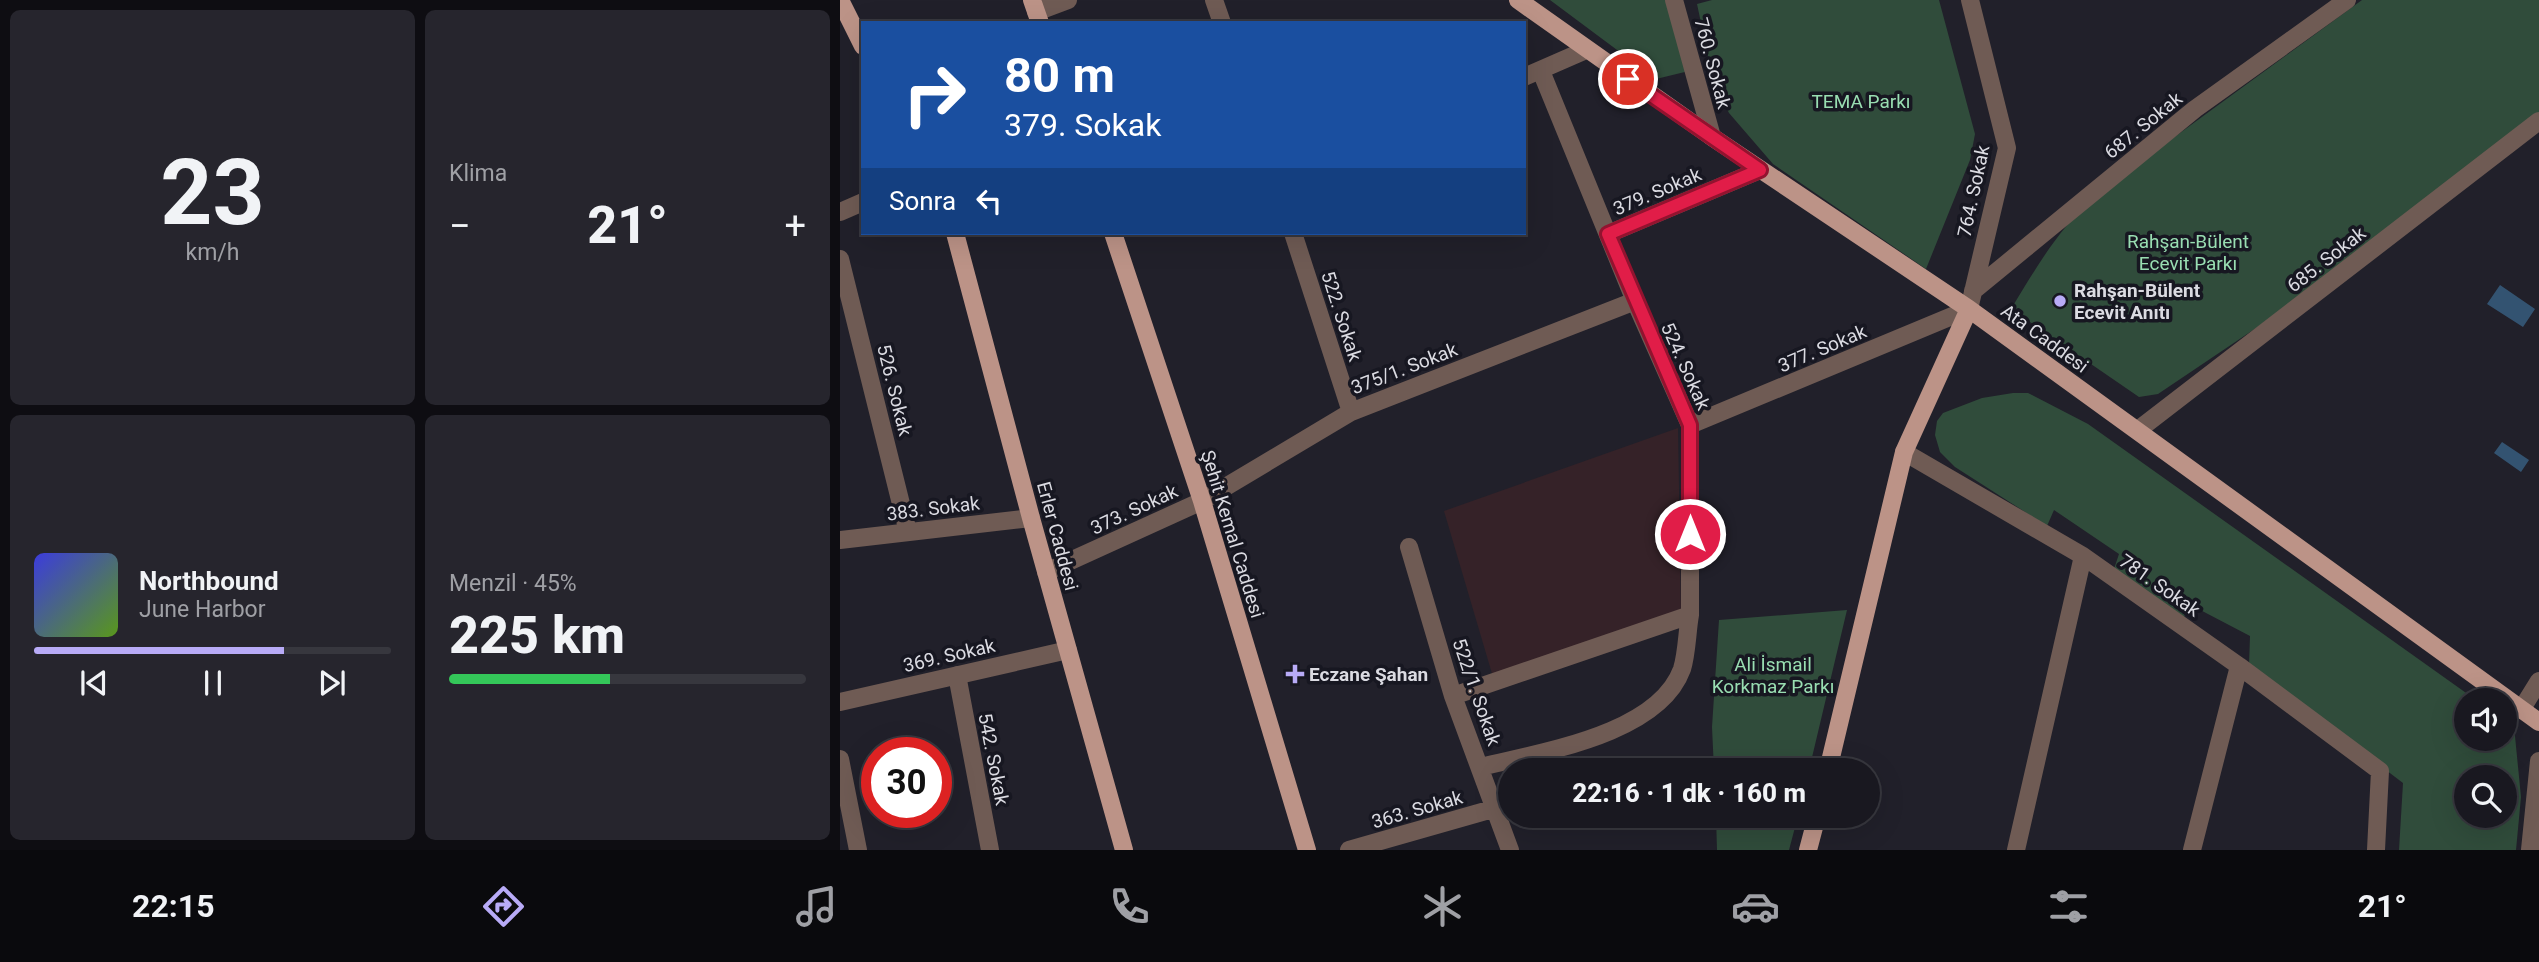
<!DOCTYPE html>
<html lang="tr">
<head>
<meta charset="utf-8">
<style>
	:root { --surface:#191820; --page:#26252d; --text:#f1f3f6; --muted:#9fa0a5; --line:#37373e; --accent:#b8abf7 }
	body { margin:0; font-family:Roboto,sans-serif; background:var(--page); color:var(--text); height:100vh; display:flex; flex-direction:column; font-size:26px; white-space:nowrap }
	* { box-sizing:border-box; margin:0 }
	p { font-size:23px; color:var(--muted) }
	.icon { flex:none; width:38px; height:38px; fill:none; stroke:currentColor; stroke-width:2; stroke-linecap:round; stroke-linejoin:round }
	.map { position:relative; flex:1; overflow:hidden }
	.drawer { display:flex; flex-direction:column; gap:10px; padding:10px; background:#0e0d12; width:840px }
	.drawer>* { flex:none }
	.top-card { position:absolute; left:21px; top:21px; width:665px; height:214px; border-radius:0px; box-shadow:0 7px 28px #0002,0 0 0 2px var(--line); background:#1a4fa0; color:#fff; overflow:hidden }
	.fabs { position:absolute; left:1614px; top:688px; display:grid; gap:14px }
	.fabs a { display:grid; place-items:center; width:63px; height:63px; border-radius:50%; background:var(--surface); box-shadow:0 7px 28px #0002,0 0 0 2px var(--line); font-size:35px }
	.speed { position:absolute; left:21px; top:737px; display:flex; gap:14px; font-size:35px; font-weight:700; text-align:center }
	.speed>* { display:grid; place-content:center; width:91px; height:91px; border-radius:50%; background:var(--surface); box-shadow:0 7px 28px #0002,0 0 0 2px var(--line); line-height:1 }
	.speed .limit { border:10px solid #d22; background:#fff; color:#111 }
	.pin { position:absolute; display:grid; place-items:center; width:60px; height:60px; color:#fff; margin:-30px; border:4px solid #fff; border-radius:50%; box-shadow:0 2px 7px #0007 }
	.me { position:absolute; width:77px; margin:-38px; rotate:0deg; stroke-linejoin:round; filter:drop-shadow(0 0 5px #0008) }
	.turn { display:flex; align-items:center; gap:24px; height:147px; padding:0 28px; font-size:32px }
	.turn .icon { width:91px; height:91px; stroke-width:2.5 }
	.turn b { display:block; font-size:49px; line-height:60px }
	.then { display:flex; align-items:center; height:66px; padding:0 28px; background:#0003; gap:14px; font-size:26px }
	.big { font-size:52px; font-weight:800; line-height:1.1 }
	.drawer .tile { flex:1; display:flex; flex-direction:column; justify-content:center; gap:10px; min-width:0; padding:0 24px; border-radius:10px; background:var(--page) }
	.drawer .dial { align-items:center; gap:0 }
	.dial b { font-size:91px; line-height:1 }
	.song { display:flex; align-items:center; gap:21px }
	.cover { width:84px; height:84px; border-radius:10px; background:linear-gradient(135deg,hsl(240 70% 55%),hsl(90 70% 35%)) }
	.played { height:7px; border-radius:4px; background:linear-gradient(90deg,var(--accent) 70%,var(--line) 70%) }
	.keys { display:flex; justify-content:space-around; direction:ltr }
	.heat { display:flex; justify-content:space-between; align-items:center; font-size:38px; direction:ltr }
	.charge { height:10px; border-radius:5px; background:linear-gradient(90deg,#34c759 45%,var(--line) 0) }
	.drawer .tiles { flex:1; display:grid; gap:10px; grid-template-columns:repeat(2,1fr) }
	.trip { position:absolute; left:658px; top:758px; width:382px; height:70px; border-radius:35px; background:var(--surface); box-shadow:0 7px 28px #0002,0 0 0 2px var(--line); font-weight:800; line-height:70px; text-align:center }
	.tab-bar { display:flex; height:112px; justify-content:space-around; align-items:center; background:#0a0a0d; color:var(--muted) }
	.tab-bar .icon { width:49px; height:49px }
	.tab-bar .on { color:var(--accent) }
	.tab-bar b { font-size:32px; color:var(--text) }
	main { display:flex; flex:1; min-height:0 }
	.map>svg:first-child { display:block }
	.education { fill:#352228 }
	.green { fill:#304c3b; fill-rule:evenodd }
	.water { fill:#335371 }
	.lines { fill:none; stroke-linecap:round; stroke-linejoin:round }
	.minor { stroke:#6f5b54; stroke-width:18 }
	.major { stroke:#bc9387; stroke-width:18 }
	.route-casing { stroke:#92132f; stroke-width:18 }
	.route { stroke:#e11d48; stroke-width:12 }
	.poi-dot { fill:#b8abf7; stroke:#171721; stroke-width:2.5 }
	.labels { text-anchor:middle; stroke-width:7; stroke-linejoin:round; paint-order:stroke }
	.street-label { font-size:19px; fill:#dbdbe2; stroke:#171721 }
	.park-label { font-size:19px; fill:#99deb2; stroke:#171721 }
	.poi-label { font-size:19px; font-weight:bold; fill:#dbdbe2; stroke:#171721; text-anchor:start }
</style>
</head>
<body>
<main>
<section class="drawer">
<div class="tiles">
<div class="tile dial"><b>23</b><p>km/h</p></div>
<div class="tile"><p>Klima</p>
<div class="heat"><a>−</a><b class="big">21°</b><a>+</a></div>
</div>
<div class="tile">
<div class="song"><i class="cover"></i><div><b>Northbound</b><p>June Harbor</p></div></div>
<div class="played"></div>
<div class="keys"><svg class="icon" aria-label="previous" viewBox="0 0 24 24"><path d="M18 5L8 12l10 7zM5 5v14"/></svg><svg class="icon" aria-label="pause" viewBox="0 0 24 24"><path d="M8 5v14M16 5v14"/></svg><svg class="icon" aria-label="next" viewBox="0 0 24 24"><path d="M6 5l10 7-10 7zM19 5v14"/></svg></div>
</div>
<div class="tile"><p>Menzil · 45%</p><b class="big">225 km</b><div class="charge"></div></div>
</div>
</section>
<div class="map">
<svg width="1699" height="850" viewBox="0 0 1699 850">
	<rect width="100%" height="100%" fill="#21202a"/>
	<path class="education" d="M838 428 841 614 653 677 604 511Z"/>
	<path class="green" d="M710 0H836L853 70 816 79Z
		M872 0H1099L1135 134 1130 160 1086 269 933 164 889 113 874 84 857 4Z
		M1522 0H1699V113L1419 326 1318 394 1299 397 1171 309C1199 263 1217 231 1258 193Z
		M1173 393H1188L1248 424 1636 700H1626V738H1664V720L1674 726 1681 797 1676 850H1559L1563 783 1409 666 1410 636 1345 602 1344 626 1272 575 1279 554 1214 510 1207 526 1115 467 1100 452 1095 435 1097 421 1103 413 1142 398ZM1626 777H1664V816H1626Z
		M1007 610 969 770H874L872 727 879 620Z
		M876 816H958L949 850H877Z"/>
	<path class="water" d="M1660 285 1695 309 1683 327 1647 304Z
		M1662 442 1689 460 1681 472 1654 453Z"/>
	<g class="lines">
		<path class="minor" d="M374 0 382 23
			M834 0 872 137
			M196 12 228 0
			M684 77 746 50
			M0 212 23 202
			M453 233 511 412
			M768 234 920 170
			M0 259 68 532
			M1133 291 1355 109 1507 0
			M850 425 1129 309 1167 148 1130 0
			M1298 430 1699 121
			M1064 452 1243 556 1399 666 1540 771 1536 850
			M0 540 191 518
			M569 547 613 696 670 850
			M206 572 362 501 511 412 795 301
			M117 675 150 850
			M613 696 850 615V425L795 301 701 71
			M0 702 228 650
			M1681 710 1699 681
			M0 759 18 850
			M641 767C700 752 818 735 842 669 847 653 847 632 850 615
			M509 850 656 808
			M1176 850 1243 556
			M1352 850 1399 666
			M1690 850 1699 761"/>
		<path class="major" d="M0 0 23 46
			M192 0 200 23
			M678 0 872 137 1129 309 1699 722
			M115 233 191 518 284 850
			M273 233 362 501 467 850
			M988 770 1064 452 1129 309
			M968 850 977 816"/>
	</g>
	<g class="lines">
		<defs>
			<path id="route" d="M788 79 920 170 768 234 850 425V534"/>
		</defs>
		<use href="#route" class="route-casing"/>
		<use href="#route" class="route"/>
	</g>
	<g class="poi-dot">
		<circle cx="1220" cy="301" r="7"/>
		<path d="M451.5 663.5h7v7h7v7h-7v7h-7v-7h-7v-7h7z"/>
	</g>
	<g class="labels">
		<g class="street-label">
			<text transform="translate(873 63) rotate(75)" y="7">760. Sokak</text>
			<text transform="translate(1303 125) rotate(-39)" y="7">687. Sokak</text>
			<text transform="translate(817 191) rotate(-23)" y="7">379. Sokak</text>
			<text transform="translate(1133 191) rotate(-78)" y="7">764. Sokak</text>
			<text transform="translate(1486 259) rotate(-38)" y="7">685. Sokak</text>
			<text transform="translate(502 316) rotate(72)" y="7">522. Sokak</text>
			<text transform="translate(1205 338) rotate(36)" y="7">Ata Caddesi</text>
			<text transform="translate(982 348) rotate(-23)" y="7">377. Sokak</text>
			<text transform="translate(846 366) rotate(66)" y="7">524. Sokak</text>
			<text transform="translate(564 368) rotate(-21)" y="7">375/1. Sokak</text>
			<text transform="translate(55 390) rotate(76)" y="7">526. Sokak</text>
			<text transform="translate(93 508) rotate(-7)" y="7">383. Sokak</text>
			<text transform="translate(294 509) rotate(-25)" y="7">373. Sokak</text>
			<text transform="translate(393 534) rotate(73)" y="7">Şehit Kemal Caddesi</text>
			<text transform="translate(218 536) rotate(75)" y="7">Erler Caddesi</text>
			<text transform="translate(1320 585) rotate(35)" y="7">781. Sokak</text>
			<text transform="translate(109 655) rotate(-13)" y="7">369. Sokak</text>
			<text transform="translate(637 692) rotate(71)" y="7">522/1. Sokak</text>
			<text transform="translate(154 759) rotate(79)" y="7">542. Sokak</text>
			<text transform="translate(577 809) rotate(-16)" y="7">363. Sokak</text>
		</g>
		<g class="park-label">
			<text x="1021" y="108">TEMA Parkı</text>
			<text x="1348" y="248">Rahşan-Bülent<tspan x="1348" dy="22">Ecevit Parkı</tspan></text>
			<text x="933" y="671">Ali İsmail<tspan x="933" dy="22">Korkmaz Parkı</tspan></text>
		</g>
		<g class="poi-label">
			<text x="1234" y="297">Rahşan-Bülent<tspan x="1234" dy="22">Ecevit Anıtı</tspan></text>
			<text x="469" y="681">Eczane Şahan</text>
		</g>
	</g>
</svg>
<div class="fabs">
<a><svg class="icon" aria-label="sound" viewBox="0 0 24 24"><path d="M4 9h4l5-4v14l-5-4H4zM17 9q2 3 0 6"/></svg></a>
<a><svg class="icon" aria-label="search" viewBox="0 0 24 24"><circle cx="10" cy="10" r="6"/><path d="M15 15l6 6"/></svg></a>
</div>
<div class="speed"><div class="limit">30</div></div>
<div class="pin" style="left:788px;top:79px;background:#d93025"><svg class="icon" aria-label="arrive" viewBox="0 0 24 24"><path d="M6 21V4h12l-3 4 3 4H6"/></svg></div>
<svg class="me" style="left:850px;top:534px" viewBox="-20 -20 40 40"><circle r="17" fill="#e11d48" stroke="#fff" stroke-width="3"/><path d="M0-11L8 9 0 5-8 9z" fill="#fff"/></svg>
<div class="trip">22:16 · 1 dk · 160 m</div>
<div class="top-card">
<div class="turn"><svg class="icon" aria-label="right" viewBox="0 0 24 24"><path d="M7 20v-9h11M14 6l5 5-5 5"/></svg><div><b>80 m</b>379. Sokak</div></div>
<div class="then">Sonra<svg class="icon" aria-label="left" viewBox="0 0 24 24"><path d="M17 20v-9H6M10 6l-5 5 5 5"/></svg></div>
</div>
</div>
</main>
<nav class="tab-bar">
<b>22:15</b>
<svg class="icon on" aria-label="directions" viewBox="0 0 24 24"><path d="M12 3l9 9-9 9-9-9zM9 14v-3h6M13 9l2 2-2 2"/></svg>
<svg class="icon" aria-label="music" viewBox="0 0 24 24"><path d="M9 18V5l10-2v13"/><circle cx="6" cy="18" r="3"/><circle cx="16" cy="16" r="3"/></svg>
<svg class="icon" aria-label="phone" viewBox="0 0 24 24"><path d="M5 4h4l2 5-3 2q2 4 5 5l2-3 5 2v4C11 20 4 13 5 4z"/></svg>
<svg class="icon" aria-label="climate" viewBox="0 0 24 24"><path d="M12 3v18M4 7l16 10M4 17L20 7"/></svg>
<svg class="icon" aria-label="car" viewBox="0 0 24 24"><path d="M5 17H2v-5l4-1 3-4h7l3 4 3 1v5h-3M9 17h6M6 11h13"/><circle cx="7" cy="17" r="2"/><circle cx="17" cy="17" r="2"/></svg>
<svg class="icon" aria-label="filters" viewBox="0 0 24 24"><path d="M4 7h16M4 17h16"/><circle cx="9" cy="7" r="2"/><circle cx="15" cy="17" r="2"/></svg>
<b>21°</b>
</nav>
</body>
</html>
